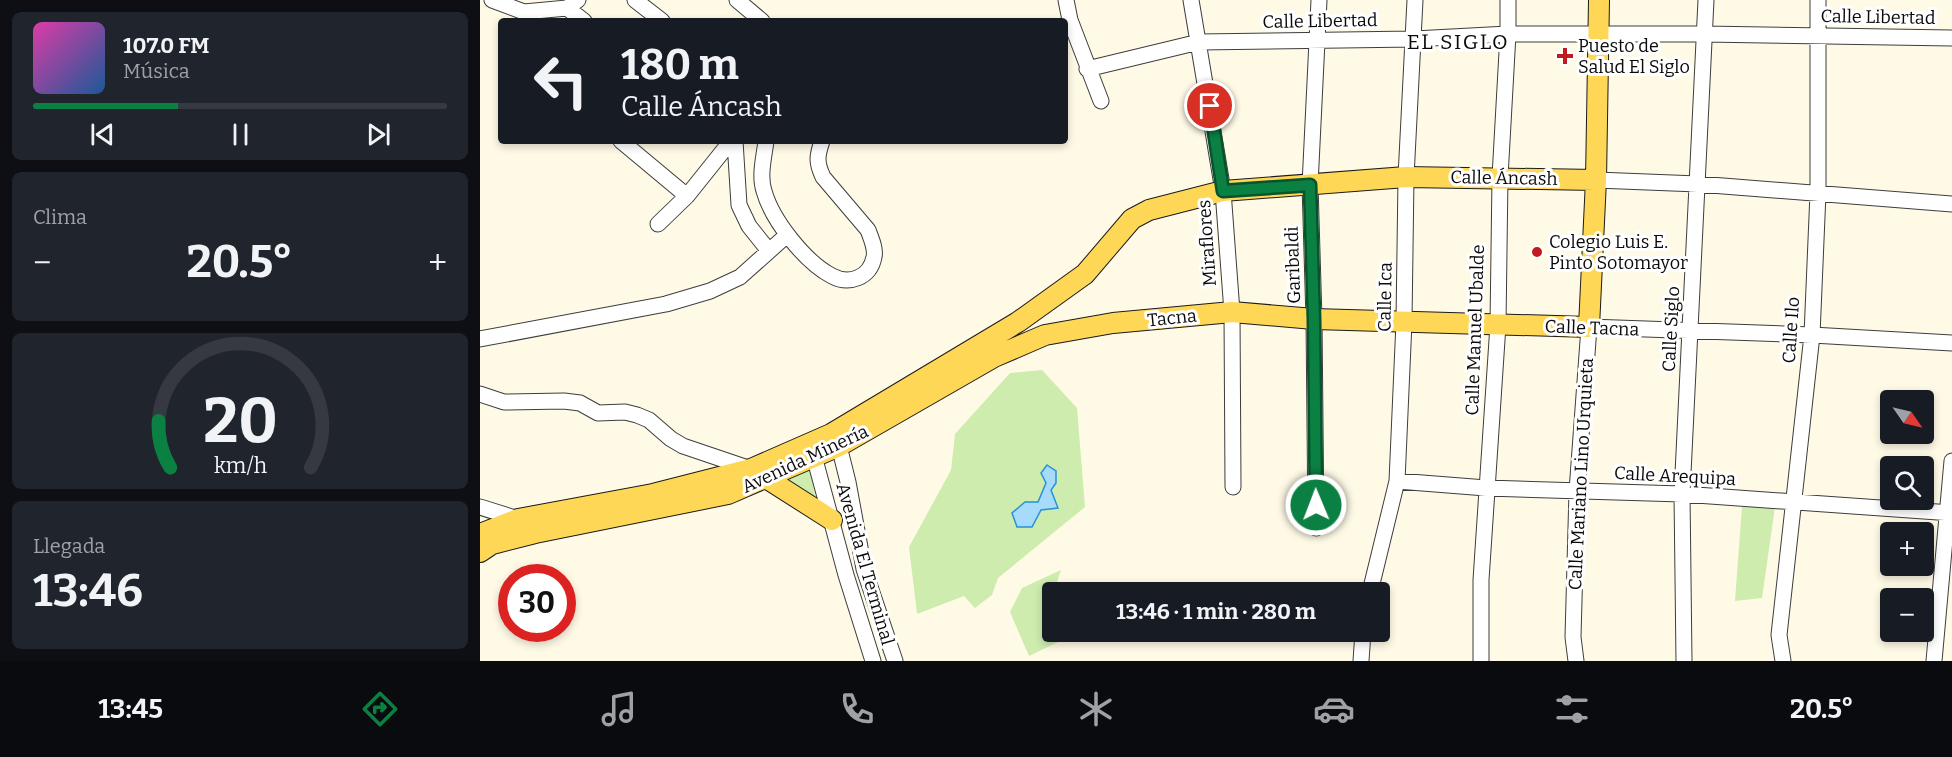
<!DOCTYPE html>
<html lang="es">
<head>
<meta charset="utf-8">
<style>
	:root { --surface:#171b24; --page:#20242c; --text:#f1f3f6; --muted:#9ea1a6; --line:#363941; --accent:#0b8043 }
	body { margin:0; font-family:Bitter,serif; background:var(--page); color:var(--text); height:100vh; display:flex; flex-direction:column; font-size:22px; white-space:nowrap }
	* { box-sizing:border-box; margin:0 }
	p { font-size:20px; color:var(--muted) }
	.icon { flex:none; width:33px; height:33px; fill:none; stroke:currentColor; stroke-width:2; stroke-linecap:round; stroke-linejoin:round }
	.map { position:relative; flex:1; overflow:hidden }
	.side { display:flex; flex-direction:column; gap:12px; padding:12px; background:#0d0f14; width:480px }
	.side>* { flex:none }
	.banner { position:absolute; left:18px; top:18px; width:570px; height:126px; border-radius:6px; box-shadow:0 3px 9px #0003; background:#171b24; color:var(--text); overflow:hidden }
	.needle { width:39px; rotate:124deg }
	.tools { position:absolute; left:1400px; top:390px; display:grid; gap:12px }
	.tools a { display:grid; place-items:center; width:54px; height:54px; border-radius:6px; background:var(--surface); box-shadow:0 3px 9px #0003; font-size:30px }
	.speed { position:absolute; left:18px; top:564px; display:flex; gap:12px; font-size:30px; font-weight:700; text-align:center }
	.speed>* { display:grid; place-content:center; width:78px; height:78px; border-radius:50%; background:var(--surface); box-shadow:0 3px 9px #0003; line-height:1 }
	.speed .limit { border:9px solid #d22; background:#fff; color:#111 }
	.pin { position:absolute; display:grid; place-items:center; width:51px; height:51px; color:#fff; margin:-26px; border:3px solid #fff; border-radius:50%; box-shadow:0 2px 6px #0007 }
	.me { position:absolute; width:66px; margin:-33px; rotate:359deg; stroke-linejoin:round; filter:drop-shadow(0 0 4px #0008) }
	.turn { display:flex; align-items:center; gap:21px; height:126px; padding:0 24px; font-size:27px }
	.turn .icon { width:78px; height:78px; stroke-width:2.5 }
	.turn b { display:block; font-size:42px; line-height:51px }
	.big { font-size:45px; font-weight:700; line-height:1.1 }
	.side .tile { flex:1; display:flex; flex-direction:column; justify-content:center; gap:9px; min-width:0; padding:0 21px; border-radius:9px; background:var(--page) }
	.side .dial { align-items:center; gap:0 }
	.dial svg { height:156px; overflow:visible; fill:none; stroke:var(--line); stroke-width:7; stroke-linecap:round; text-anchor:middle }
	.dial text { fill:var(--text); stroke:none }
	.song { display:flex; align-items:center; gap:18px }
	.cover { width:72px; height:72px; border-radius:9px; background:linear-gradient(135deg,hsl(320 70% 55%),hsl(210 70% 35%)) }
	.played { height:6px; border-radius:3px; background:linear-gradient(90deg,var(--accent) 35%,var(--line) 35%) }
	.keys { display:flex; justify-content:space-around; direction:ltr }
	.heat { display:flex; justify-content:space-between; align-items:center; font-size:33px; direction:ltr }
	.trip { position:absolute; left:562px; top:582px; width:348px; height:60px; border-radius:6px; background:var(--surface); box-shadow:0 3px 9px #0003; font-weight:700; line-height:60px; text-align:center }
	.dock { display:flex; height:96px; justify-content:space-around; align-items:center; background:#090b0e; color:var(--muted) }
	.dock .icon { width:42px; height:42px }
	.dock .selected { color:var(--accent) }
	.dock b { font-size:27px; color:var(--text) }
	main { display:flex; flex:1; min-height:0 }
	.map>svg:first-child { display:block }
	.green { fill:#ceecae }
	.water { fill:#a6dbfb; stroke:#2891d8; stroke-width:1.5 }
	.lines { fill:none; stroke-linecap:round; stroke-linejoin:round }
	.minor-casing { stroke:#3d3d3d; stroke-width:17 }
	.major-casing { stroke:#1b1b1b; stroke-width:22 }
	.minor { stroke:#fff; stroke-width:15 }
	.major { stroke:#ffd756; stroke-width:20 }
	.route-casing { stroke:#07532c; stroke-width:15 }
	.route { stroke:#0b8043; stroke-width:10 }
	.poi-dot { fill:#c31920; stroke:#fff; stroke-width:2 }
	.labels { text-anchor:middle; stroke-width:6; stroke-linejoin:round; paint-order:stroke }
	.street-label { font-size:18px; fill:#0a0a0a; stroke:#fff }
	.poi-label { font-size:18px; fill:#0a0a0a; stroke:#fff; text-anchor:start }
	.quarter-label { font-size:21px; letter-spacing:1.5px; fill:#0a0a0a; stroke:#fff }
</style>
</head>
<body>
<main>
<section class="side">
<div class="tile">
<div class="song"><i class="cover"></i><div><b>107.0 FM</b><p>Música</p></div></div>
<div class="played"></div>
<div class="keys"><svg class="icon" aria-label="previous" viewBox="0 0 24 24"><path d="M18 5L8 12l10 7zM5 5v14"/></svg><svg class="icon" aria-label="pause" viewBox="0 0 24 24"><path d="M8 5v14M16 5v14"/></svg><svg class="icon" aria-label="next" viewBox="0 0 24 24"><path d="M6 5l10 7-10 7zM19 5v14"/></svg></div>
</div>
<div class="tile"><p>Clima</p>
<div class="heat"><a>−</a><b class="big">20.5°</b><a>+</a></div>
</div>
<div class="tile dial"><svg viewBox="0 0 100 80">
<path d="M14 69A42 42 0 1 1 86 69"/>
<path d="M14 69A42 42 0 0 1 8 45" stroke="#0b8043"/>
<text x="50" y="56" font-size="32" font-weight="700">20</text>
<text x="50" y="72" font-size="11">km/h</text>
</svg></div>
<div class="tile"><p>Llegada</p><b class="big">13:46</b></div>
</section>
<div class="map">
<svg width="1472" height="661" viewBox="0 0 1472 661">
	<rect width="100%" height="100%" fill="#fffae6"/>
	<path class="green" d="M562 370 597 408 605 507 518 578 512 595 495 608 484 596 437 614 429 547 471 470 475 434 530 373Z
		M330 465 336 502 298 479Z
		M1262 506 1295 507 1282 598 1255 601Z
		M581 570 573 594V632H593V635L549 656 530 612 542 588Z"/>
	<path class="water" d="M567 465 576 471V483L571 490 578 508 561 510 552 527H537L532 513 545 502H558L566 483 561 473Z"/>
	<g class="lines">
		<defs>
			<path id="minor" d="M12 0 44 12 87 8 98 0
				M155 0 182 21
				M257 0 282 21
				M586 0 590 20 621 101
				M711 0 743 191 752 312 753 487
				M87 8 104 21
				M607 69 719 42 934 39 1028 34H1224L1472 38
				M141 141 207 196 251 141
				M255 141 259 205 269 226 289 251
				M286 141C284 157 279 176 284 191 292 220 325 262 352 276 369 285 390 278 394 257 396 249 391 238 388 230L343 177C336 162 337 156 342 141
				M1116 180 1218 184 1472 204
				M178 224 207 196
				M0 339 186 304 230 291 260 277 307 235
				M0 394 24 402 84 401 100 403 118 413 145 412 157 415 169 420 191 439 203 446 271 469
				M354 439 359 446 368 482 384 569 415 661
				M330 449 334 456 366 575 393 661
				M917 481 1006 488 1202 494 1472 513
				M0 507 38 519
				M836 528 834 319 830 185 839 0
				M890 592 917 481 924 322 926 177 935 0
				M881 661 883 632
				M1001 661V580L1018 325 1020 177 1028 34V0
				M1096 661 1093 637 1097 491 1109 327 1332 335 1472 343
				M1204 661 1202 494 1226 0
				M1303 661 1299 635 1332 335 1338 193V0
				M1454 661 1472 461"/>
			<path id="major" d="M286 478 352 520
				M0 534 38 519 173 494 271 469 351 434 538 322 605 274 652 219 669 210 743 191 926 177 1116 180
				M0 552 12 544 55 533 248 494 359 446 514 357 565 335 633 323 752 312 834 319 1109 327 1116 180 1119 0"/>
		</defs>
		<use href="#minor" class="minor-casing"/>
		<use href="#major" class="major-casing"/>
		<use href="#minor" class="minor"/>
		<use href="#major" class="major"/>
	</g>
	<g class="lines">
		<defs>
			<path id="route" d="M730 106 743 191 830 185 834 319 836 505"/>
		</defs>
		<use href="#route" class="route-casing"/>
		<use href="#route" class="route"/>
	</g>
	<g class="poi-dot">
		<path d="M1082 47h6v6h6v6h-6v6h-6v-6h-6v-6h6z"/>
		<circle cx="1057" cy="252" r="6"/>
	</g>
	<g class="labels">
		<g class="street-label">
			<text transform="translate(1398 17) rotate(1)" y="6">Calle Libertad</text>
			<text transform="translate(840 21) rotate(-1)" y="6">Calle Libertad</text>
			<text transform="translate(1024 178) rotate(1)" y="6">Calle Áncash</text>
			<text transform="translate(727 243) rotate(-94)" y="6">Miraflores</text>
			<text transform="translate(813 265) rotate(-92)" y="6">Garibaldi</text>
			<text transform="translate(905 297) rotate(-89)" y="6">Calle Ica</text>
			<text transform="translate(692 318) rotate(-6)" y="6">Tacna</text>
			<text transform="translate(1112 328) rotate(2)" y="6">Calle Tacna</text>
			<text transform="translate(1191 329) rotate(-87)" y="6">Calle Siglo</text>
			<text transform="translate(995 330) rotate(-88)" y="6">Calle Manuel Ubalde</text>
			<text transform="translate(1311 330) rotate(-86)" y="6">Calle Ilo</text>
			<text transform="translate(325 459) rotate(-25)" y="6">Avenida Minería</text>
			<text transform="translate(1101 474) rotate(-87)" y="6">Calle Mariano Lino Urquieta</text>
			<text transform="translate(1195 476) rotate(3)" y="6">Calle Arequipa</text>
			<text transform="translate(385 564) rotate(74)" y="6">Avenida El Terminal</text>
		</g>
		<g class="poi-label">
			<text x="1098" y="52">Puesto de<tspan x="1098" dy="21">Salud El Siglo</tspan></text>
			<text x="1069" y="248">Colegio Luis E.<tspan x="1069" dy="21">Pinto Sotomayor</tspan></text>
		</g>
		<g class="quarter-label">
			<text x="978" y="49">EL SIGLO</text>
		</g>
	</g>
</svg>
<div class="tools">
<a><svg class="needle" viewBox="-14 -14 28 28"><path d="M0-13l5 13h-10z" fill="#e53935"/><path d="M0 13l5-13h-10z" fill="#9ea1a6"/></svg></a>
<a><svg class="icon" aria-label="search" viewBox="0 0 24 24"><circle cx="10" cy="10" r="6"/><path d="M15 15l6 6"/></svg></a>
<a>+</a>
<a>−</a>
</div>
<div class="speed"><div class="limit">30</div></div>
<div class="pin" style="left:730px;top:106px;background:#d93025"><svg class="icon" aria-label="arrive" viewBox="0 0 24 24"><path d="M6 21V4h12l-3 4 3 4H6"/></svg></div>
<svg class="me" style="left:836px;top:505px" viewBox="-20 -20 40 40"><circle r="17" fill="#0b8043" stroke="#fff" stroke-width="3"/><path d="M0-11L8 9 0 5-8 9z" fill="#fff"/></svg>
<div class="trip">13:46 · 1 min · 280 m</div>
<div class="banner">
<div class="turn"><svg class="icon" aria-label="left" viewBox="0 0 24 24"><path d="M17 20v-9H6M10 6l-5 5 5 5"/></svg><div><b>180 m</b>Calle Áncash</div></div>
</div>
</div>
</main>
<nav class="dock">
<b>13:45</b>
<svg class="icon selected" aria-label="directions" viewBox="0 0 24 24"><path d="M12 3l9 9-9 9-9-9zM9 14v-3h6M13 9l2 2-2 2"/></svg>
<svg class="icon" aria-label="music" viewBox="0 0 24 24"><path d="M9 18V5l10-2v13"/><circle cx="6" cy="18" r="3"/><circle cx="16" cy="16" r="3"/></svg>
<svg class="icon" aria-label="phone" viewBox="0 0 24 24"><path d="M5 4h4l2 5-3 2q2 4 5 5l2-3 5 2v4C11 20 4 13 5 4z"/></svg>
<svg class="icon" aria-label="climate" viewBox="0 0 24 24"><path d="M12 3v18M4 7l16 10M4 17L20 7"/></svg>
<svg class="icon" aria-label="car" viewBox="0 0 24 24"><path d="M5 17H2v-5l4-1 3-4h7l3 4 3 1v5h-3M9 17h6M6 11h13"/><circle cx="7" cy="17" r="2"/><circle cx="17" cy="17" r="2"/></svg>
<svg class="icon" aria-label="filters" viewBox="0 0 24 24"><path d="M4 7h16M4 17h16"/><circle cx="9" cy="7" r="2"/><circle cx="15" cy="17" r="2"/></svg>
<b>20.5°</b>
</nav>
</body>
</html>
